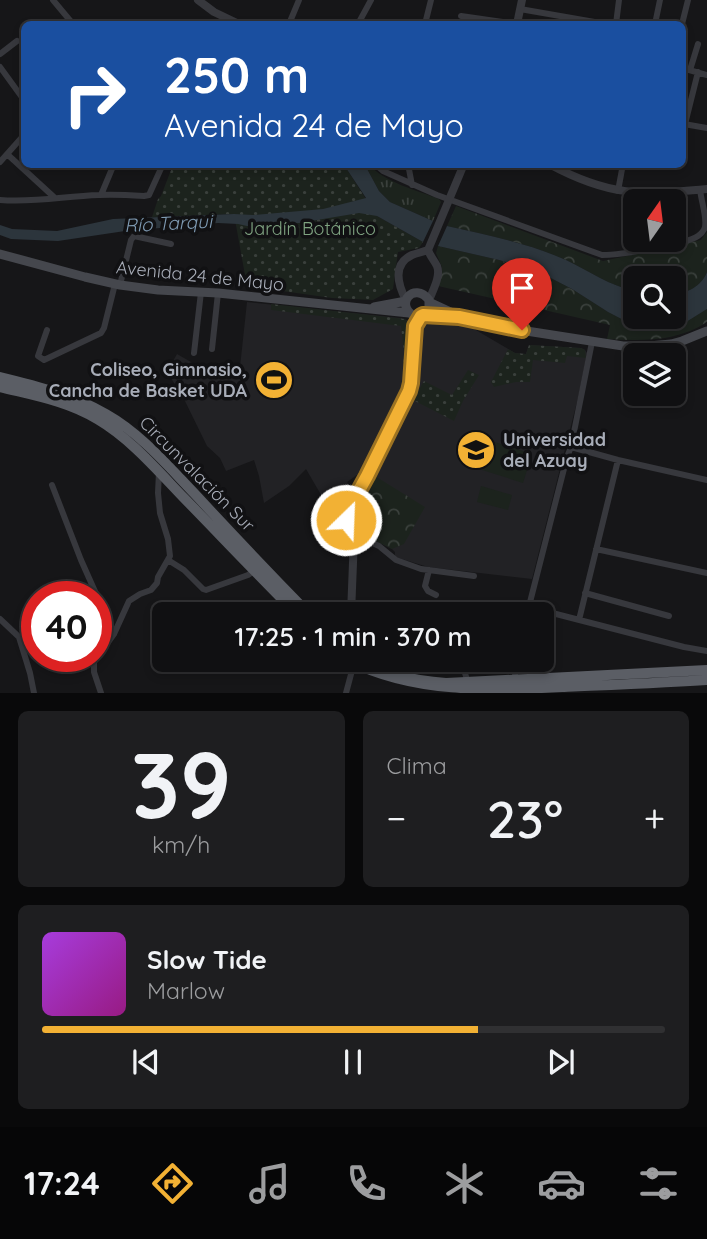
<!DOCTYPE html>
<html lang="es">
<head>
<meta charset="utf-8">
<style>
	:root { --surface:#101012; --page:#1e1e20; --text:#f1f3f6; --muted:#9c9d9f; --line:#303032; --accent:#f2b134 }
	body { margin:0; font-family:Quicksand,sans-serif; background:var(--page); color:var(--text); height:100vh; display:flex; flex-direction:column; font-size:26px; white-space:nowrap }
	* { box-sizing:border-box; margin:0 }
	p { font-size:23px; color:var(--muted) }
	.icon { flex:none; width:38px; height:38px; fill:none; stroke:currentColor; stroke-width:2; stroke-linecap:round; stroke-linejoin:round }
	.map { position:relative; height:693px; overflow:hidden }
	.panel { display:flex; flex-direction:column; gap:18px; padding:18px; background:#09090a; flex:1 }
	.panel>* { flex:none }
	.hud { position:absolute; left:21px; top:21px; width:665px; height:147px; border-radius:10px; box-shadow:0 4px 10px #0003,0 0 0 2px var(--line); background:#1a4fa0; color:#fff; overflow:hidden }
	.needle { width:46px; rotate:14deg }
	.controls { position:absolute; left:623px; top:189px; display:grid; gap:14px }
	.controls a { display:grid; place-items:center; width:63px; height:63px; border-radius:10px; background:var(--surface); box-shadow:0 4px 10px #0003,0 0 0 2px var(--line); font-size:35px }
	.speed { position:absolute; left:21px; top:581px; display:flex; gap:14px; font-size:35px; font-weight:700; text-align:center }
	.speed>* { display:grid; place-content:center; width:91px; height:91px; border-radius:50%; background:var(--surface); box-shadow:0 4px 10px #0003,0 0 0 2px var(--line); line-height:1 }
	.speed .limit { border:10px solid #d22; background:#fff; color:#111 }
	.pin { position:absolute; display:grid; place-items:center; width:60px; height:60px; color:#fff; margin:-72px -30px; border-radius:50% 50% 50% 0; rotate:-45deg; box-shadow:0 0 7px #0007 }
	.pin .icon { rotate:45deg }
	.me { position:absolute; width:77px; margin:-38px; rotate:24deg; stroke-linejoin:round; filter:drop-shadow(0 0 5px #0008) }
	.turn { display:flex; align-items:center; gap:24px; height:147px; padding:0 28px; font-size:32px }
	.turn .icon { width:91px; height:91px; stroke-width:2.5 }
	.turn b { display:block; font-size:49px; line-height:60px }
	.big { font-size:52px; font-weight:600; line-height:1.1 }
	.panel .card { flex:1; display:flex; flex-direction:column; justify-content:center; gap:10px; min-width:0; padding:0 24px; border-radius:10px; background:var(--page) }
	.panel .dial { align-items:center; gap:0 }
	.dial b { font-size:91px; line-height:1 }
	.song { display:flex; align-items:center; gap:21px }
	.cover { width:84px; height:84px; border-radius:10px; background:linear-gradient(135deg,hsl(280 70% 55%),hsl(310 70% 35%)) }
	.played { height:7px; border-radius:4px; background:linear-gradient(90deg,var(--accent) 70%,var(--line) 70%) }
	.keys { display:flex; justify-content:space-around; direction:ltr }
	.heat { display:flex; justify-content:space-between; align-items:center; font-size:38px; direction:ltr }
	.panel .tiles { flex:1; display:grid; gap:18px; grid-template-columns:1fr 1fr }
	.card:last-child { grid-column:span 2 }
	.trip { position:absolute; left:152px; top:602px; width:402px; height:70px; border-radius:10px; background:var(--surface); box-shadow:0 4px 10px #0003,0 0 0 2px var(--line); font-weight:600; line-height:70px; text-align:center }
	.dock { display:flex; height:112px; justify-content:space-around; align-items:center; background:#060607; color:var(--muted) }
	.dock .icon { width:49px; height:49px }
	.dock .active { color:var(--accent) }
	.dock b { font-size:32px; color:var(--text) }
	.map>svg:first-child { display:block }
	.built { fill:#222225 }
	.grass { fill:url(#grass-tufts) }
	.forest { fill:url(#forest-crowns) }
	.garden { fill:url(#garden-dots) }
	.pitch { fill:#1c231d }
	.water { fill:#2c353c }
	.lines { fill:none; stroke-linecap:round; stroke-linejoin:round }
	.minor { stroke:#37383d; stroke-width:6 }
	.tertiary { stroke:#37383d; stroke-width:8 }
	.secondary { stroke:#45474d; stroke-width:9 }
	.trunk { stroke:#5b5e65; stroke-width:10 }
	.route-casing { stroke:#9d7322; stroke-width:18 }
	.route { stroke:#f2b134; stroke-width:12 }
	.labels { text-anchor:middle; stroke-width:7; stroke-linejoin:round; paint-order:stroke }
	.park-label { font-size:18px; fill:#7fa381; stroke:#111113 }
	.street-label { font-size:18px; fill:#a8adb8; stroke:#111113 }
	.poi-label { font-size:18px; font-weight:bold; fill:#a8adb8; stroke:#111113; text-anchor:end }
	.water-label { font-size:19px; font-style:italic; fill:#7f9bb3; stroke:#111113 }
</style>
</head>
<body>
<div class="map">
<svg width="707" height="693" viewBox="0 0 707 693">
	<defs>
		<pattern id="grass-tufts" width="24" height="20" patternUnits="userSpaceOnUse" patternTransform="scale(1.75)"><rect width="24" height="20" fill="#1c231d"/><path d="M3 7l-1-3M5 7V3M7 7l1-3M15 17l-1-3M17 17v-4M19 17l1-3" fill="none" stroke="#3a403c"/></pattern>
		<pattern id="forest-crowns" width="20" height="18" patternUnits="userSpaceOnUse" patternTransform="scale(1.75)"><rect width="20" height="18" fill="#1c231d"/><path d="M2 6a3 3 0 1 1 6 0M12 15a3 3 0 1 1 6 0" fill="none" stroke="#3a403c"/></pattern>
		<pattern id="garden-dots" width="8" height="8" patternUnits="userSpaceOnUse" patternTransform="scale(1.75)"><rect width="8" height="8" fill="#1c231d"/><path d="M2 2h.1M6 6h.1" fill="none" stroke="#3a403c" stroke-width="1.8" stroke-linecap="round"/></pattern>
	</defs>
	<rect width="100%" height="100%" fill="#161618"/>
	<path class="built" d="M247 302 400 318 409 321 407 375 402 394 364 470 347 482 352 489 351 493 348 500 341 506 343 510 331 512 306 469 289 486 264 503 259 476 254 460 226 471 220 458 207 446 183 397 167 372 177 354 198 366 240 367Z
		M429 320 469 326 515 353 526 354 529 345 581 348 585 350 587 353 578 398 532 579 428 567 395 557V552L392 549 368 537 354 512 409 409 418 387 417 373 423 325Z"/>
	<path class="grass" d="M365 165H370C383 182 419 191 439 199L441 202 433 221 390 202 379 191Z"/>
	<path class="forest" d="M456 206 603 261 701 240 707 232V272C701 287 687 292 674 296V278H635V291C610 286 589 271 566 260 528 243 487 235 447 226Z
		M438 246 499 260 537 271 572 289 608 312 631 324H683L707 309V322C677 342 641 341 607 339L610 325 438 286 442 267 436 253Z
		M375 476 425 507 404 544 392 549 368 537 354 512Z"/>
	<path class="garden" d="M173 165H344L377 216 423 242 419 248 398 252 393 289 373 300 332 298 247 286 234 214 152 217 158 199 161 196Z
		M271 304 405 319 412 326 407 375 403 370 404 352 401 326 271 310Z
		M529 345 581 348 585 350 586 358 567 356 565 363 533 360 530 382H516L494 387 491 382 508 349 515 353 526 354Z
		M468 370 479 375 463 401 454 421 413 400 424 381 452 395Z"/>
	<path class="pitch" d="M266 361 287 363 283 398 262 396Z
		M485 439 532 454 523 483 476 468Z
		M481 486 512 495 508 510 477 502Z"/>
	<path class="water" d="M344 165H365L379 191 390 202 433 221 423 242 377 216 359 213 299 223 247 226 238 224 218 223 125 231 58 241 11 239 0 235V225L12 229 57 231 113 219 234 214 253 215 323 209 366 198Z
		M447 226C487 235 528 243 566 260 589 271 610 286 635 291V317H674V296C687 292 701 287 707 272V309L683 324 658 326 631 324 608 312 572 289 537 271 499 260 438 246Z"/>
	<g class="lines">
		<path class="minor" d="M53 0 73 24
			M520 9 606 24
			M461 16 517 24
			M289 24 299 0
			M358 24 371 0
			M425 24 431 0
			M616 24 619 0
			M655 24 660 0
			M682 24 688 0
			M0 54 17 41
			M0 67 24 100
			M682 68 707 75
			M690 70 698 44
			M684 124 707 128
			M685 124 698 72
			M7 154 55 198
			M0 162 24 135
			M375 164 383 171 437 195 602 255C620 255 684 245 698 236 701 234 704 231 705 227 707 216 701 201 700 189
			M408 164 412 185
			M618 191 623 164
			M101 195 114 164
			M0 200C35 203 65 196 99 195 114 194 129 195 144 196L149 195 163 164
			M120 285 131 240 134 236 171 244
			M47 330 38 356 44 360 101 333 104 328 115 284
			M212 349 218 293
			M194 353 201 292
			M571 447 618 460 707 480
			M52 485 81 560 114 634
			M354 537 364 539 379 546 396 560 421 569 474 576
			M596 549 707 573
			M168 560 184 570 203 589 206 590 248 575 254 571
			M429 570 425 586 428 591 436 595
			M585 593 669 616
			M529 607 684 647 707 651
			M527 614 567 457 571 447 592 342
			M0 619 19 637 30 673 34 693
			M579 620 618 460
			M461 660 468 683
			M514 680 518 660
			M101 693 94 672V662L114 634 129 601 140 594 151 590 157 583 158 577 170 556 168 539 160 513 158 493 159 472
			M346 693 354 663"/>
		<path class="tertiary" d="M198 0 214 12 239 24
			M517 24 522 0
			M549 164C610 197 640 195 707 189
			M406 300C398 285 392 264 412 255 417 253 423 252 428 250
			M429 300C433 290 441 276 437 266 434 260 430 256 428 250L464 164
			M351 614 354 537 352 536 346 520V514L367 476 409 391 411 383 415 326 421 316"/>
		<path class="secondary" d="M0 254 85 277 120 285 158 290 218 293 409 313
			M429 302 455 314
			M374 307 406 301
			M423 315 429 308V300C414 281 394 304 414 316L459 317 507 328 623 346H649L671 344 682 341 707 331"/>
		<path class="trunk" d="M0 377C37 386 73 395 106 414 140 433 167 465 194 493 232 534 270 574 309 614
			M0 387C32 395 68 401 97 419 131 439 157 470 184 498 222 537 259 576 297 614
			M348 660C412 693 490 691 562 687 610 685 659 683 707 680
			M362 660C387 676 417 681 446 683L707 670"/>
	</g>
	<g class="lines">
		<defs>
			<path id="route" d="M346 520V514L367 476 409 391 411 383 415 326 421 316 423 315 459 317 522 330"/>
		</defs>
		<use href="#route" class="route-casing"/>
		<use href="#route" class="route"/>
	</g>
	<defs>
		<symbol id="stadium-disc" viewBox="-11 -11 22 22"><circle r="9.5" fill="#f2b134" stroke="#111113"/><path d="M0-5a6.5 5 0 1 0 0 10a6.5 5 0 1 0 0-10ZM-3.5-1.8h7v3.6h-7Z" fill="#111"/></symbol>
		<symbol id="university-disc" viewBox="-11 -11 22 22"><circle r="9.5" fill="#f2b134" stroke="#111113"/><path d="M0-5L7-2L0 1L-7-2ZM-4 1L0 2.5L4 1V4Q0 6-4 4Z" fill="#111"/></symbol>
	</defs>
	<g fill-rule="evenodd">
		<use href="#stadium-disc" x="252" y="358" width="44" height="44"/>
		<use href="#university-disc" x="454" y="428" width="44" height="44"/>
	</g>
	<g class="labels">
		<g class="park-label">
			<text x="310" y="235">Jardín Botánico</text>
		</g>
		<g class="street-label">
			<text transform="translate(200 276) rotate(6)" y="6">Avenida 24 de Mayo</text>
			<text transform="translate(197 474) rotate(45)" y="6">Circunvalación Sur</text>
		</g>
		<g class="poi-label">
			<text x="247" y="376">Coliseo, Gimnasio,<tspan x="247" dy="21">Cancha de Basket UDA</tspan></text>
			<text x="503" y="446" text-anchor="start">Universidad<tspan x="503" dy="21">del Azuay</tspan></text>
		</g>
		<g class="water-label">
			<text transform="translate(168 223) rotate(-3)" y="7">Río Tarqui</text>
		</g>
	</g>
</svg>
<div class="controls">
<a><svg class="needle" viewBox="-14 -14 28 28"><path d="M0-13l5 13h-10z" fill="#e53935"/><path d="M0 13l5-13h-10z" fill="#9c9d9f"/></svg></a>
<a><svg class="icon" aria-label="search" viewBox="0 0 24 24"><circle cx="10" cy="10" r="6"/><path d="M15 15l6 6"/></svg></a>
<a><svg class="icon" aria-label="layers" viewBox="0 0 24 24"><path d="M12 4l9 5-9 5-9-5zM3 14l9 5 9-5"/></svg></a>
</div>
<div class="speed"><div class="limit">40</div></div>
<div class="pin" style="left:522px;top:330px;background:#d93025"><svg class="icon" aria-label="arrive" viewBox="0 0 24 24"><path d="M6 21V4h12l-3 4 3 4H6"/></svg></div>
<svg class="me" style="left:346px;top:520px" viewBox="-20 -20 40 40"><circle r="17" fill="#f2b134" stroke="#fff" stroke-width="3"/><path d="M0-11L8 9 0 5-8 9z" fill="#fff"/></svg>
<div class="trip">17:25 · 1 min · 370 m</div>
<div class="hud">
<div class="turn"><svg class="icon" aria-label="right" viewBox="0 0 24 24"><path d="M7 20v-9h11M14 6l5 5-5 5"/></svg><div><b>250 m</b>Avenida 24 de Mayo</div></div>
</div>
</div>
<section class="panel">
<div class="tiles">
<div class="card dial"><b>39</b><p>km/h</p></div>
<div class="card"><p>Clima</p>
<div class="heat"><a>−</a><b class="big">23°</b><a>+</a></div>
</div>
<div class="card">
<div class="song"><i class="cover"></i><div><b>Slow Tide</b><p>Marlow</p></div></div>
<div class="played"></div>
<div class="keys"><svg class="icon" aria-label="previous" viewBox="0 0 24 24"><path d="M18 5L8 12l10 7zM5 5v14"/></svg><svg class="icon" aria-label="pause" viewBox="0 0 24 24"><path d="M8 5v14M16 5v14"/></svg><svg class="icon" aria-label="next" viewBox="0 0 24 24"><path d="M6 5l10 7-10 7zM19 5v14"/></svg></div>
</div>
</div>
</section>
<nav class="dock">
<b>17:24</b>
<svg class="icon active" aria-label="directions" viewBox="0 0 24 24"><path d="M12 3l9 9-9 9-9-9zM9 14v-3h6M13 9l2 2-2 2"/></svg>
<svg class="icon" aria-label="music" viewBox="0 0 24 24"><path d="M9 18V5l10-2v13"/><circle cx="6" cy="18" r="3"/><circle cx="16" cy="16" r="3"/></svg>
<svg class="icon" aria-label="phone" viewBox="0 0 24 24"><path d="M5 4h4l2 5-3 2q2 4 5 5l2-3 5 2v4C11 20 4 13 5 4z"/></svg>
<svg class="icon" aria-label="climate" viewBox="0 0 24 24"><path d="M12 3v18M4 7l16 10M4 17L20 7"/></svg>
<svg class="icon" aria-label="car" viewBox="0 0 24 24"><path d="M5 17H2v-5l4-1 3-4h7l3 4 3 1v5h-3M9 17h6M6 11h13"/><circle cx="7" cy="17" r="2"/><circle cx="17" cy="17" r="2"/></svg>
<svg class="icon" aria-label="filters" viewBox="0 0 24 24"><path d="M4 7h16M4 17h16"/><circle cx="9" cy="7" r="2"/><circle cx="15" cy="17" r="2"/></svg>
</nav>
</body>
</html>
